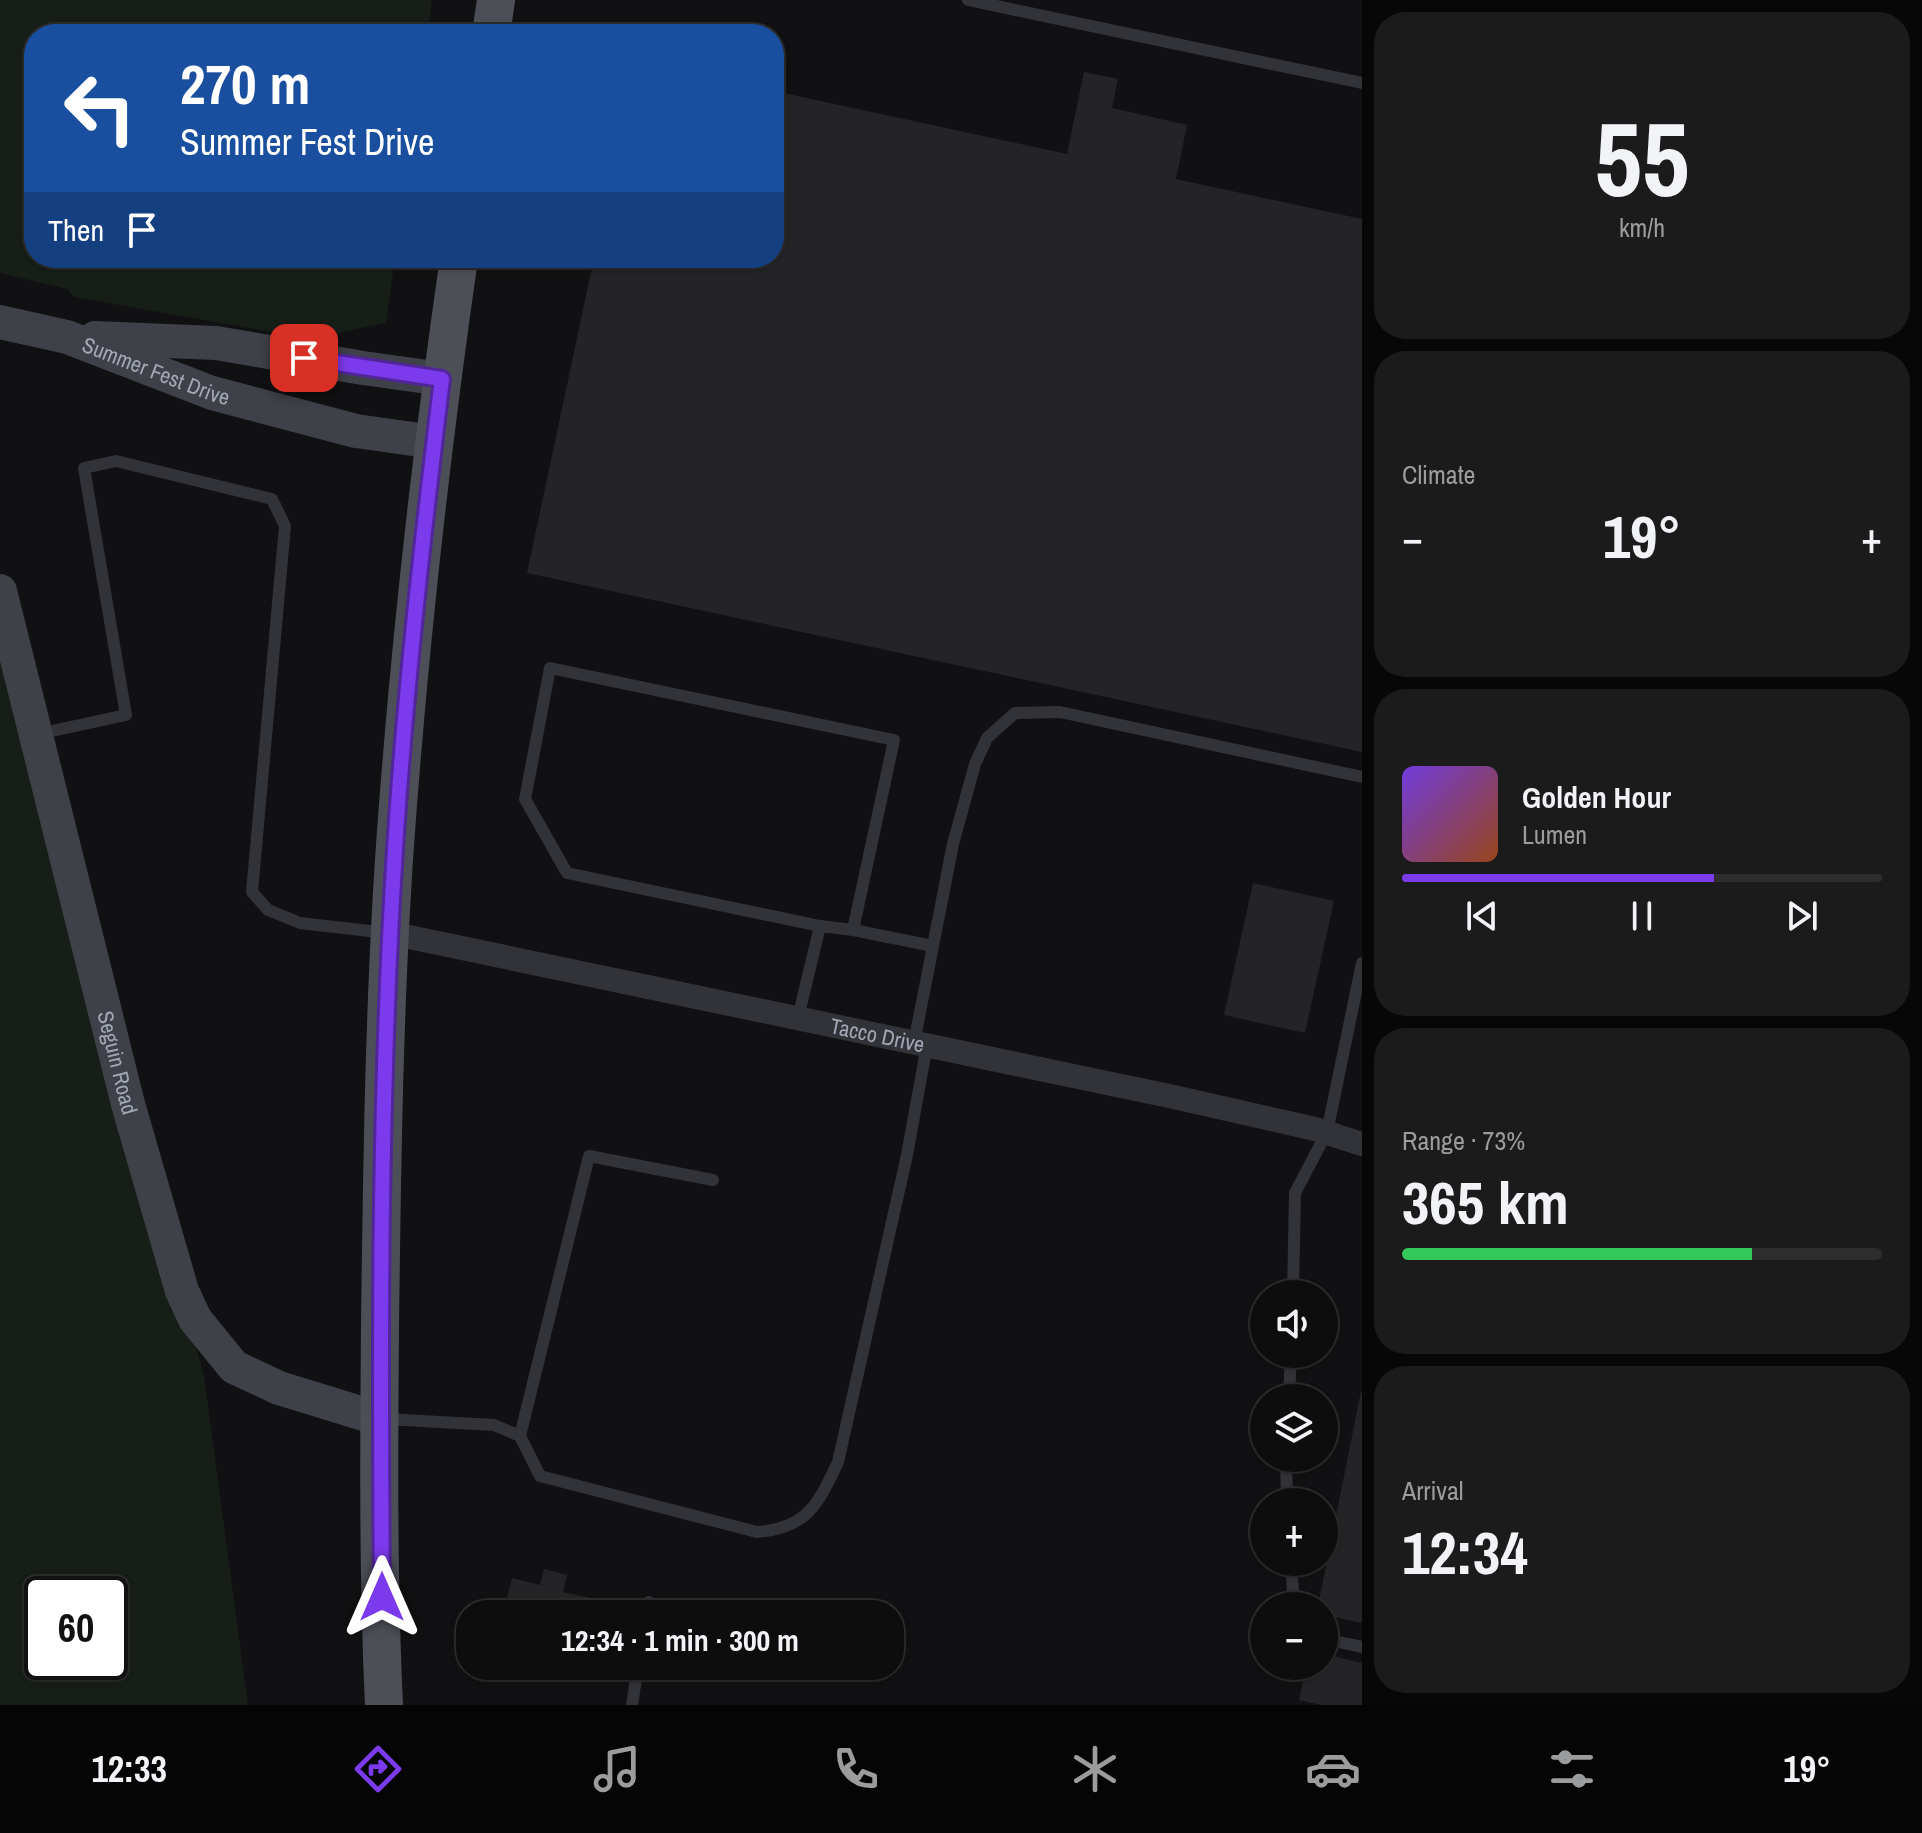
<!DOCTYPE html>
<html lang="en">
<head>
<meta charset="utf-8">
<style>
	:root { --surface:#0d0d0e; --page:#1b1b1c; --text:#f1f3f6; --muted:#9a9c9e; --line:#2d2d2e; --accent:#7c3aed }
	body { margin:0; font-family:"Archivo Narrow",sans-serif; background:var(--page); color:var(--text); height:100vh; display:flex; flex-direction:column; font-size:30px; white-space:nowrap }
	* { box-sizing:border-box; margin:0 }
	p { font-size:26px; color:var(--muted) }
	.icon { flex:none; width:44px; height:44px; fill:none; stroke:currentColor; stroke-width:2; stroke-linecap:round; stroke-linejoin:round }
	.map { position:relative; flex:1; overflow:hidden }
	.details { display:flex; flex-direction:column; gap:12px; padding:12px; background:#070708; width:560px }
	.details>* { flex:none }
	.banner { position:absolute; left:24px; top:24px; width:760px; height:244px; border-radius:32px; box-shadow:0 2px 6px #0004,0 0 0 2px var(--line); background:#1a4fa0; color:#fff; overflow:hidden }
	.controls { position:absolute; left:1250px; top:1280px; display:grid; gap:16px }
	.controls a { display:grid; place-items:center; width:88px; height:88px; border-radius:50%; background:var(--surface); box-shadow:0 2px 6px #0004,0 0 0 2px var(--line); font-size:40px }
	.speed { position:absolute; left:24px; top:1576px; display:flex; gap:16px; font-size:40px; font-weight:700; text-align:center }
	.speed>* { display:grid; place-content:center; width:104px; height:104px; border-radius:50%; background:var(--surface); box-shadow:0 2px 6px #0004,0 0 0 2px var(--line); line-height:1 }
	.speed .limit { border:4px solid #111; border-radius:12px; background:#fff; color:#111 }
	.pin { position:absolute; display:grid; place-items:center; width:68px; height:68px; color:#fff; margin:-34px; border-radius:16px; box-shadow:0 4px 12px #0006 }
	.me { position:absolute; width:88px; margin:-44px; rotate:0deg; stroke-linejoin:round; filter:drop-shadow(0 0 6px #0008) }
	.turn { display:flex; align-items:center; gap:28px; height:168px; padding:0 24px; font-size:36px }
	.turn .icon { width:104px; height:104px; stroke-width:2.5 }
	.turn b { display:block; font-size:56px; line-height:68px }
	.then { display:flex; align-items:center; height:76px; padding:0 24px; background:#0003; gap:16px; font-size:30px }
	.big { font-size:60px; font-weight:700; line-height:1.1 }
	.details .card { flex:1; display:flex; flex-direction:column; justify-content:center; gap:12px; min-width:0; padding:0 28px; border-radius:32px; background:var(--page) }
	.details .dial { align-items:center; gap:0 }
	.dial b { font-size:104px; line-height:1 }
	.song { display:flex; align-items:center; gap:24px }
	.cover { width:96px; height:96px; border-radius:12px; background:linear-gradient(135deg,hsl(260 70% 55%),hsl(20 70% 35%)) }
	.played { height:8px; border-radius:4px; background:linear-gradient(90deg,var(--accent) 65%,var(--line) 65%) }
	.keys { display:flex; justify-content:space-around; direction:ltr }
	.heat { display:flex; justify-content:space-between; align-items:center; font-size:44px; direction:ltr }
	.charge { height:12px; border-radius:6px; background:linear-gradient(90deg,#34c759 73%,var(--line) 0) }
	.trip { position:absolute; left:456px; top:1600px; width:448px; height:80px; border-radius:32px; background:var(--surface); box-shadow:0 2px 6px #0004,0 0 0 2px var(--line); font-weight:700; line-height:80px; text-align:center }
	.tab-bar { display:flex; height:128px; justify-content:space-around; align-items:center; background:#050506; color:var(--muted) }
	.tab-bar .icon { width:56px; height:56px }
	.tab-bar .selected { color:var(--accent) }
	.tab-bar b { font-size:36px; color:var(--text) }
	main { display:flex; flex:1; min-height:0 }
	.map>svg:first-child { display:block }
	.green { fill:#171e18; fill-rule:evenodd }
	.building { fill:#242427 }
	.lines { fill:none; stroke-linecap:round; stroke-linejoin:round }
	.lane { stroke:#323338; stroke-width:12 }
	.street { stroke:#323338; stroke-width:24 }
	.secondary { stroke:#3f4148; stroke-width:34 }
	.primary { stroke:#4d4f57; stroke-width:38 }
	.route-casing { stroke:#51269a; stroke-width:20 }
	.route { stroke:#7c3aed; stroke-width:14 }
	.labels { text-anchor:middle; stroke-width:8; stroke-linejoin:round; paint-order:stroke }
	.street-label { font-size:22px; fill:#a1a7b4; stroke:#0c0c0d }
</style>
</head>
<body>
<main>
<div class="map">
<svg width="1362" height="1705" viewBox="0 0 1362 1705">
	<rect width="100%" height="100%" fill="#111113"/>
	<path class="green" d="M0 0H432L427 34H34V258H395L386 323 341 332 333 343 74 297 67 289 0 273Z
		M0 644 204 1376 248 1705H0ZM42 1594H110V1662H42Z"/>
	<path class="building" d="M1084 72 1118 79 1112 108 1187 125 1176 179 1362 219V752L527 573 594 258H774V91L1067 154Z
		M1253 883 1334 901 1305 1033 1224 1015Z
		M1361 1391 1362 1392V1623L1324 1615V1606H1318Z
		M544 1569 567 1575 563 1592 596 1599 592 1614H503L512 1578 540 1585Z
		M1324 1654 1362 1663V1705H1321L1299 1700 1306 1666H1324Z"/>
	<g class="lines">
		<path class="lane" d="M968 0 1362 83
			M38 734 126 715 84 468 116 461 272 499 285 526 252 892 268 910 300 923 387 933
			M853 930 933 946
			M798 1018 820 926 567 873 525 799 550 668 894 740 853 930 820 926
			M914 1043 953 844 975 764 987 738 1015 713 1060 712 1362 777
			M1293 1294 1295 1193 1327 1132 1362 963
			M1289 1398 1291 1354
			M385 1419 494 1425 520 1436 540 1476 757 1532C808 1528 818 1504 838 1462L907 1155 927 1045
			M520 1436 589 1156 713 1180
			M1286 1458 1287 1502
			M1291 1562 1294 1606
			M647 1614 649 1602
			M1324 1639 1362 1647
			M632 1705 638 1666"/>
		<path class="street" id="s1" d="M390 933 1174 1097 1315 1129 1362 1144"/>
		<g class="secondary">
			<path id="s2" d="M0 322 67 337 212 393 356 431 434 442"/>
			<path d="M95 338 216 343 363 368 442 379"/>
			<path id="s3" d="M0 591 128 1104 182 1291 195 1319 234 1367 279 1388 380 1419"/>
		</g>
		<path class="primary" d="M491 34 496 0
			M384 1705C378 1579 379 1452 380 1326 382 1166 384 1005 395 845 409 649 431 453 459 258"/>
	</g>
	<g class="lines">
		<defs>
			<path id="route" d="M304 358 442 379C423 535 405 692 395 849 379 1098 380 1348 382 1597"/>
		</defs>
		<use href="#route" class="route-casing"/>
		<use href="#route" class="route"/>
	</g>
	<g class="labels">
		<g class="street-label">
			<text dy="8" stroke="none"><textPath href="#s2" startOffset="164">Summer Fest Drive</textPath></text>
			<text dy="8" stroke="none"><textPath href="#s1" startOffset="498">Tacco Drive</textPath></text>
			<text dy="8" stroke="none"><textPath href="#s3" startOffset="486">Seguin Road</textPath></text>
		</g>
	</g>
</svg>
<div class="controls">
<a><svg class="icon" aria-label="sound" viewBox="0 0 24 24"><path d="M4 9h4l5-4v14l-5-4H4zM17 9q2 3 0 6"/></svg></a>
<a><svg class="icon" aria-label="layers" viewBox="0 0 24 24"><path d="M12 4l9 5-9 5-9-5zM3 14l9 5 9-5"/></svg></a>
<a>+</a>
<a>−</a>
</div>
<div class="speed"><div class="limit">60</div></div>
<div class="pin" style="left:304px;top:358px;background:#d93025"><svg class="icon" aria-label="arrive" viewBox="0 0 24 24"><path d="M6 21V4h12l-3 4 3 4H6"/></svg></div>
<svg class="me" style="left:382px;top:1597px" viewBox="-20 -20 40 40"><path d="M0-17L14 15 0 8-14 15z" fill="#7c3aed" stroke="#fff" stroke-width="4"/></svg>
<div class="trip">12:34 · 1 min · 300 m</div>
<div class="banner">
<div class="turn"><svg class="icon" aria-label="left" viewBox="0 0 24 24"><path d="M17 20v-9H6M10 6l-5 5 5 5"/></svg><div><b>270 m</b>Summer Fest Drive</div></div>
<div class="then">Then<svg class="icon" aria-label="arrive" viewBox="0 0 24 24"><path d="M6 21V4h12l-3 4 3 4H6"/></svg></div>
</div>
</div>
<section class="details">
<div class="card dial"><b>55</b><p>km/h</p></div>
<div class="card"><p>Climate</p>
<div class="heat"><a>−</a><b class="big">19°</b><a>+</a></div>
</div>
<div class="card">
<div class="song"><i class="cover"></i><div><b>Golden Hour</b><p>Lumen</p></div></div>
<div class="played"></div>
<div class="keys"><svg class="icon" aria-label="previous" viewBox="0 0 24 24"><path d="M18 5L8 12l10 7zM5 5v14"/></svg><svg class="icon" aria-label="pause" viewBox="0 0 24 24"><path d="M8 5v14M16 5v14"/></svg><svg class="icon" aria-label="next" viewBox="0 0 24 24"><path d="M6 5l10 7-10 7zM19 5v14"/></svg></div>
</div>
<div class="card"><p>Range · 73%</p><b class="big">365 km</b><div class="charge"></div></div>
<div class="card"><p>Arrival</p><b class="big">12:34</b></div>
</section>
</main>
<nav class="tab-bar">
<b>12:33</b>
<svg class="icon selected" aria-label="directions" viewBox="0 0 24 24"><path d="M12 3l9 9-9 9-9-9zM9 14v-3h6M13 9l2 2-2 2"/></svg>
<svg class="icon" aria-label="music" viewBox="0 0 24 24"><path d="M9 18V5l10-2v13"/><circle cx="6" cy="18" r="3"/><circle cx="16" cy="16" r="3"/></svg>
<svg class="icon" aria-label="phone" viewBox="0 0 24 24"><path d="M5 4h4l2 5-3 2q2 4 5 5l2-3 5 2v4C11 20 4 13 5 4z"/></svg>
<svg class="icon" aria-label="climate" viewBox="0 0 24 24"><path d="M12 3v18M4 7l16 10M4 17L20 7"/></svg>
<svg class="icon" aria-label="car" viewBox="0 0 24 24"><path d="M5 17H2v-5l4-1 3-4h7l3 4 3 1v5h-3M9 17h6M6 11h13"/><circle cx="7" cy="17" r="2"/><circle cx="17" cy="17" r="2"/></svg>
<svg class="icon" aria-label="filters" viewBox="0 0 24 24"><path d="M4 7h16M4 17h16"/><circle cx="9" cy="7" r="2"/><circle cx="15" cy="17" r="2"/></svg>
<b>19°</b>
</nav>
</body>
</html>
